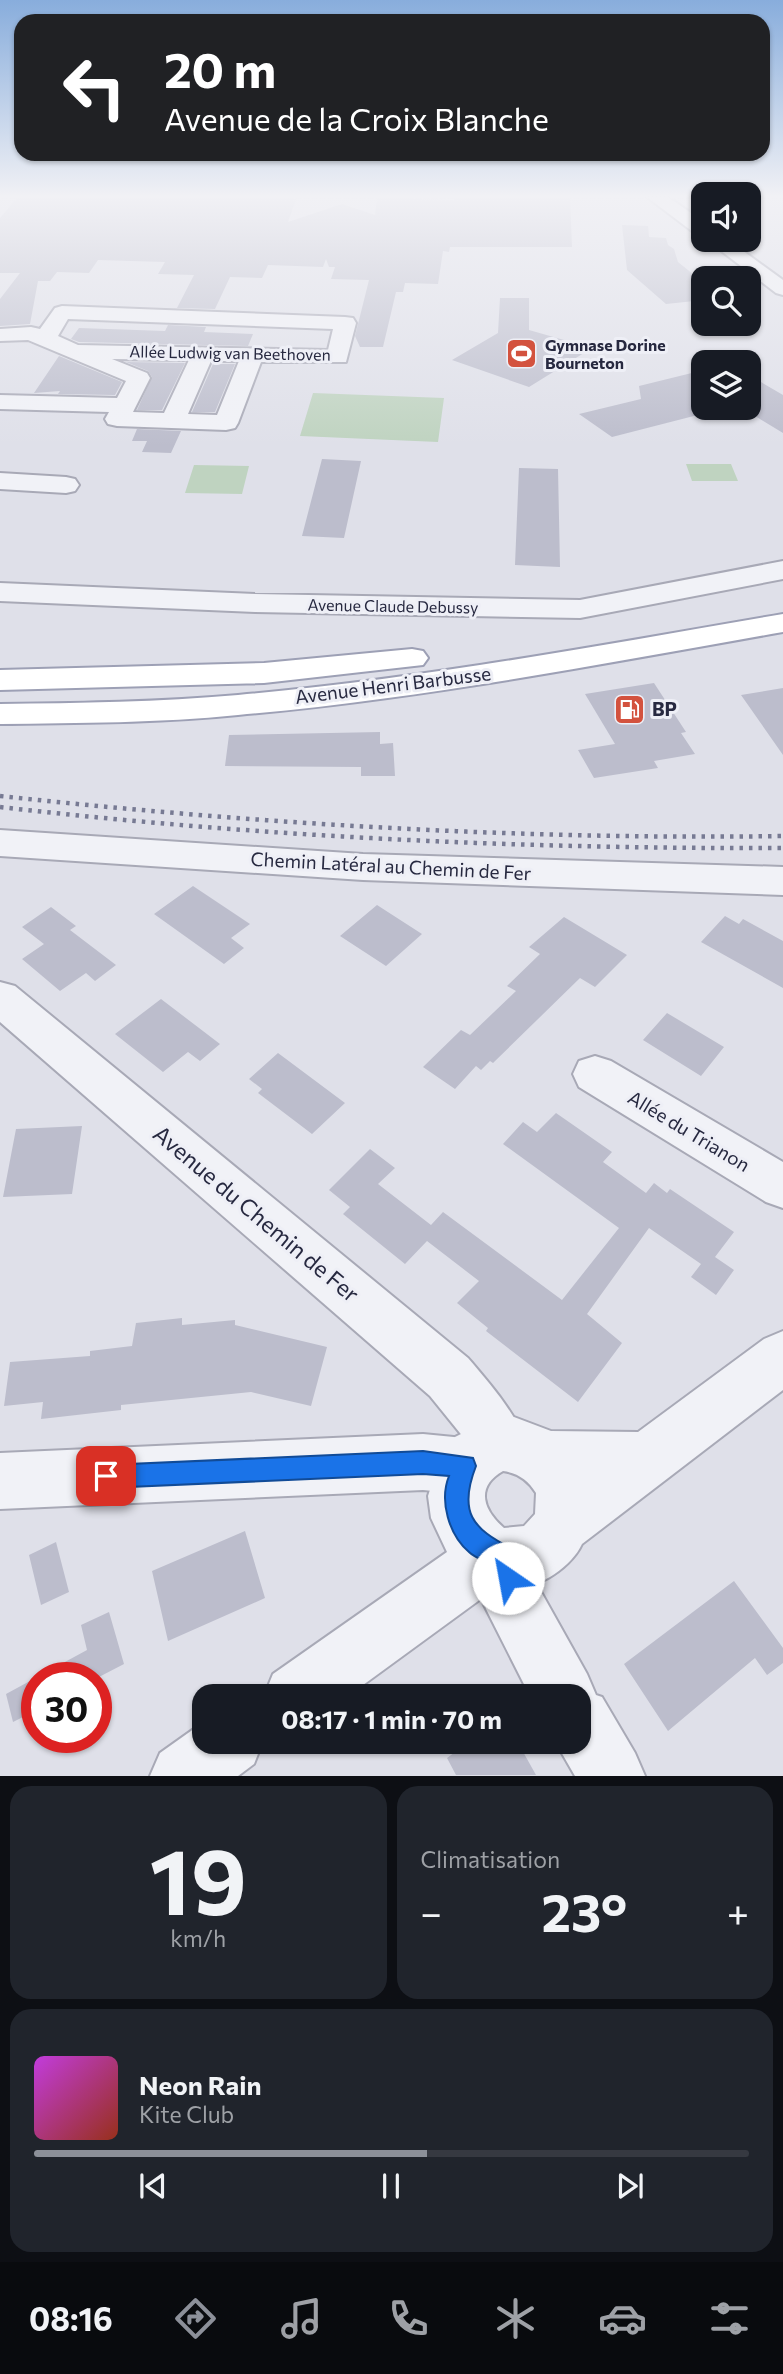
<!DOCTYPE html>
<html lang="fr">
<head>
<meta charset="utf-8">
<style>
	:root { --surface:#171b24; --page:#20242c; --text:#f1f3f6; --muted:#9ea1a6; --line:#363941; --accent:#8c9099 }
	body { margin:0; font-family:Commissioner,sans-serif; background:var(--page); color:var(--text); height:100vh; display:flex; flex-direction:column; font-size:26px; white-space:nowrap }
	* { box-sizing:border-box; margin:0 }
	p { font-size:23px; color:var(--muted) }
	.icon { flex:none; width:38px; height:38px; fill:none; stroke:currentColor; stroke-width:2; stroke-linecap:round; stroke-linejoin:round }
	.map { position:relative; height:1776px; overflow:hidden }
	.side { display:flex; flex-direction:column; gap:10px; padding:10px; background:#0d0f14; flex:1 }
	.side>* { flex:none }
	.hud { position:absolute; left:14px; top:14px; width:756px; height:147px; border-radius:21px; box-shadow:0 2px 5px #0004; background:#202124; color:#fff; overflow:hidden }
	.controls { position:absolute; left:691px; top:182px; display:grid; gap:14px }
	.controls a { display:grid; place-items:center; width:70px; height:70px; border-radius:14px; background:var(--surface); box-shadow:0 2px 5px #0004; font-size:35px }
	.speed { position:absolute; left:21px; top:1662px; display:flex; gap:14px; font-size:35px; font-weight:700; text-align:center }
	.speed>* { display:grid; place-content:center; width:91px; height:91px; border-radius:50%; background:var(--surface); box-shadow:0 2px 5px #0004; line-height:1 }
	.speed .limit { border:10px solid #d22; background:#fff; color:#111 }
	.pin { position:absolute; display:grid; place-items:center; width:60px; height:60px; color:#fff; margin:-30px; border-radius:14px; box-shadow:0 4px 10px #0006 }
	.me { position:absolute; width:77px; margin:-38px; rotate:327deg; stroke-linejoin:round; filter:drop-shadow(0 0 5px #0008) }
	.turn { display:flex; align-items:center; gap:24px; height:147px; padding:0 35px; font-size:32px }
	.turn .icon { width:91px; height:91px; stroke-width:2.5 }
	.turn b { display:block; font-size:49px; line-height:60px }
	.big { font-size:52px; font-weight:700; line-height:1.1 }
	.side .widget { flex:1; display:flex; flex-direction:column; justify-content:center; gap:10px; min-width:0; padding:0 24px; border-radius:21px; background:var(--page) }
	.side .dial { align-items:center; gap:0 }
	.dial b { font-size:91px; line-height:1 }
	.song { display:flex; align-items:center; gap:21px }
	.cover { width:84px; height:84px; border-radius:10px; background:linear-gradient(135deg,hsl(290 70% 55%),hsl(10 70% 35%)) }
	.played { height:7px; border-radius:4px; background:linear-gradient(90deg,var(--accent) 55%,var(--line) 55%) }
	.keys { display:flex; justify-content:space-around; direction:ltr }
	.heat { display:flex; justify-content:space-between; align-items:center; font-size:38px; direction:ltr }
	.side .tiles { flex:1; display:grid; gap:10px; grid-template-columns:1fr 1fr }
	.widget:last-child { grid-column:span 2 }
	.trip { position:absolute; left:192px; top:1684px; width:399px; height:70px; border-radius:21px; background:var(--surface); box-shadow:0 2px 5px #0004; font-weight:700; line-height:70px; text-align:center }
	.tabs { display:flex; height:112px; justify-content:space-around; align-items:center; background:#090b0e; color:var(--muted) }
	.tabs .icon { width:49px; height:49px }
	.tabs .on { color:var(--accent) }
	.tabs b { font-size:32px; color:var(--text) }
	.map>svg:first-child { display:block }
	.green { fill:#bfd3c0 }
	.building { fill:#bcbdcc }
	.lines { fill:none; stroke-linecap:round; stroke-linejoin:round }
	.minor-casing { stroke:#a8a9b6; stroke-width:4 }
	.tertiary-casing { stroke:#a8a9b6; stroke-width:4 }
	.primary-casing { stroke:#9da0b5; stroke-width:4 }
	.minor { fill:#f1f2f7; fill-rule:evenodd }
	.tertiary { fill:#f1f2f7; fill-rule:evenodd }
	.primary { fill:#fff; fill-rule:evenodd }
	.rail { stroke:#777a93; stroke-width:4.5; stroke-dasharray:3.5 6; stroke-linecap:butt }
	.route { fill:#1a73e8; stroke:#114b97; stroke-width:2 }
	.labels { text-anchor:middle; stroke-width:6; stroke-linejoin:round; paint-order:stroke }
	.far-poi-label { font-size:16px; font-weight:bold; fill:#272940; stroke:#eeeff6; text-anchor:start }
	.far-street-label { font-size:16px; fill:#272940; stroke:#eeeff6 }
	.street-label { font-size:19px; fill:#272940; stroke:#eeeff6 }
	.poi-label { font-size:19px; font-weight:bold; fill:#272940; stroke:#eeeff6; text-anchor:start }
	.near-street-label { font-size:23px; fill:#272940; stroke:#eeeff6 }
</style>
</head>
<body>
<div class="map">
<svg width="783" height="1776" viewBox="0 0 783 1776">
	<rect width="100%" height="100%" fill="#dfe0e9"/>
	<path class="green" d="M313 393 444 398 438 442 300 436Z
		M686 464H731L738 481H692Z
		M194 465 249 466 242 494 185 493Z"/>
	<path class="building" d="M18 197 296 199 288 222 342 204 375 215 377 198 454 200V197H570L572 247H450L449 252 443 251 438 284 405 283 403 292H396L383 347H360L355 336 369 280 331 279 335 267H329L326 259 323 267 268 265 262 278 230 277 215 309 177 308 194 275 158 274 165 262 98 260 89 273 57 272 50 281H38L30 324 0 326V299L20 273H0V218Z
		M622 225 648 226 649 237 666 238 668 245 674 249 678 262 704 283V300L666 304 627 270Z
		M500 298H529V330L592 348 529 387 452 360 498 333Z
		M168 325 206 327 204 332 253 334 248 346 79 342 71 339 79 328 165 331Z
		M59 356 122 382 115 395 58 394 60 391 34 393Z
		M126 362 185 363 162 410H137L152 377 148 371Z
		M213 364H235L215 412H192Z
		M704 370V408H725L612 437 579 414 641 399 639 386Z
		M749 375 783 395V433L742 408H749Z
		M137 429 181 431 171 453 142 452 147 441H132Z
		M322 459 361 461 344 538 302 536Z
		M519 468 558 469 560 567 515 565Z
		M654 683 686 732 681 733 695 754 654 761 658 768 594 778 578 750 615 744 585 694Z
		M783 688V755L741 695Z
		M380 732V744L393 743 395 776H361V767L225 766 229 735Z
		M193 886 250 924 231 938 244 948 224 964 154 914Z
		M377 905 422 934 386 966 340 936Z
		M51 907 76 926 70 930 116 965 95 981 86 973 60 991 22 959 44 944 22 927Z
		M725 916 739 924 743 919 783 941V988L701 942Z
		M564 917 627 955 595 987 580 978 493 1063 490 1061 481 1070 476 1066 455 1089 423 1067 461 1030 470 1035 516 991 507 986 540 954 529 947Z
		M161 999 220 1044 200 1061 188 1052 163 1072 115 1034Z
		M667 1013 724 1047 701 1076 643 1040Z
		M278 1053 345 1103 312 1134 258 1093 262 1089 249 1079Z
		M556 1113 612 1152 603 1162 646 1193 654 1183 667 1193 670 1189 734 1232 715 1257 734 1270 716 1295 691 1277 701 1264 649 1228 587 1314 622 1343 578 1402 486 1331 488 1328 457 1303 479 1281 427 1241 405 1264 343 1214 350 1207 329 1190 370 1149 395 1168 378 1184 431 1225 443 1212 562 1300 619 1228 503 1144 523 1122 537 1132Z
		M82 1126 72 1194 3 1197 16 1129Z
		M182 1318V1325L235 1320V1325L327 1347 311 1406 251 1392 121 1405V1410L41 1419 43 1402 4 1406 10 1362 90 1356V1351L132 1346 136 1323Z
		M245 1531 265 1598 168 1641 152 1571Z
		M56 1542 69 1592 41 1605 29 1555Z
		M734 1581 783 1648V1663L767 1675 755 1658 668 1731 624 1664Z
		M109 1612 124 1664 97 1678H37V1710L13 1722 6 1694 87 1650 81 1625Z
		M470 1741H517L536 1775H456L447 1758Z"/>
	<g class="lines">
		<defs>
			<path id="minor" d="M647 197H668L704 222V236L697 235Z
				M707 240H728L783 280V295L776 293Z
				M62 306 345 317 353 318 356 323 346 362H261L238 423 235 428 226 430 117 426 108 424 105 419 109 412 0 409V395L117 398 126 381 28 340 0 341V329L31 327 40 329 55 308ZM68 319 333 329 328 350 78 345 58 336ZM112 359 189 360 164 413 133 412 150 378 147 373ZM211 361H239L217 415 188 414Z
				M0 473 66 477 75 479 79 485 75 491 66 493 0 489Z
				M783 561V579L580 618 255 612 0 601V583L255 594 580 600Z
				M0 830 363 854 783 867V895L363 880 0 856Z
				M0 982 15 986 468 1358C491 1385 513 1410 527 1443L519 1463 499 1471 492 1468 485 1486 465 1494 423 1490 0 1509V1453L423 1434 464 1438 430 1396 0 1022Z
				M595 1056 611 1061 783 1162V1208L766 1202 579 1087 573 1074 579 1061Z
				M504 1528 525 1536 533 1557 540 1590 587 1674 596 1695 602 1697 635 1753 645 1776H575L556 1743 579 1741V1696H530L481 1599 475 1557 483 1536Z"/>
			<path id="tertiary" d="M783 1331V1390L582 1544C570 1570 529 1596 500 1585L348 1696H264L273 1674 447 1552 431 1518 428 1496 441 1455 455 1437 499 1415 514 1417 551 1431 638 1432 764 1339ZM503 1471C518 1473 528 1480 536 1493L535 1514 524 1526 504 1528C483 1510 475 1487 503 1471Z
				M205 1721V1741H263L254 1764 238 1776H150L160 1753Z"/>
			<path id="primary" d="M783 614V632C602 664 421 699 238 715 159 723 80 723 0 724V704C80 703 159 702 238 695 421 679 602 645 783 614Z
				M412 649 423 651 428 658 423 665 264 683 0 690V670L264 663Z"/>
		</defs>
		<use href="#minor" class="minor-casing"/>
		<use href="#tertiary" class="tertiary-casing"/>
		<use href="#primary" class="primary-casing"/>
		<use href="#minor" class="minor"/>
		<use href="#tertiary" class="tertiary"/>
		<use href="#primary" class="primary"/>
		<path class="rail" d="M0 796C259 824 522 840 783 836
			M0 807C261 837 521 849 783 848"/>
	</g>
	<linearGradient id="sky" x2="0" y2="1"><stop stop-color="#88addc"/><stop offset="0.44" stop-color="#f1f1f5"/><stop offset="1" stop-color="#f1f1f5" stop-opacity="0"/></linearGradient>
	<rect width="783" height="446" fill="url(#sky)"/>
	<path class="route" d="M423 1451 473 1458 476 1466C458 1512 472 1529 513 1549L520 1578 516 1587 508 1590 499 1587 493 1565C485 1561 475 1558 469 1552 449 1535 439 1501 449 1476L423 1474 106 1488 98 1485 94 1476 98 1468 106 1465Z"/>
	<defs>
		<symbol id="stadium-square" viewBox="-11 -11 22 22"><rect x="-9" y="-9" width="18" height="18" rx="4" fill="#d3523e" stroke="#eeeff6"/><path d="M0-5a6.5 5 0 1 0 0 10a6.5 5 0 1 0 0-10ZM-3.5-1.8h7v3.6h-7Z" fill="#fff"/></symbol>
		<symbol id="fuel-square" viewBox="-11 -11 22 22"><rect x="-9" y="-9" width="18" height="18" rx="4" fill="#d3523e" stroke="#eeeff6"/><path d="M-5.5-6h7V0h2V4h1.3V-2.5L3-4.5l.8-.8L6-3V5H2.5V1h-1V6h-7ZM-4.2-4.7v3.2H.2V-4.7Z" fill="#fff"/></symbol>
	</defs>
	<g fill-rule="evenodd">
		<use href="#stadium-square" x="504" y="336" width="35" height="35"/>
		<use href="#fuel-square" x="612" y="692" width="35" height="35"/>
	</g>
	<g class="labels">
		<g class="far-poi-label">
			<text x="545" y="351">Gymnase Dorine<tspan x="545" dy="18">Bourneton</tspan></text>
		</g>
		<g class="far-street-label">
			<text transform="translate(230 353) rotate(1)" y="6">Allée Ludwig van Beethoven</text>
			<text transform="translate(393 606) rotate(1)" y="6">Avenue Claude Debussy</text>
		</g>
		<g class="street-label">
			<text transform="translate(393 685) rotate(-7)" y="7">Avenue Henri Barbusse</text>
			<text transform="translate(391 866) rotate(3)" y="7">Chemin Latéral au Chemin de Fer</text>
			<text transform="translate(689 1131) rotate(31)" y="7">Allée du Trianon</text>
		</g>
		<g class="poi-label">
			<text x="652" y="716">BP</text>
		</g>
		<g class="near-street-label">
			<text transform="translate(256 1214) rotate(40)" y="8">Avenue du Chemin de Fer</text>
		</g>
	</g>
</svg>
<div class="controls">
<a><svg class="icon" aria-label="sound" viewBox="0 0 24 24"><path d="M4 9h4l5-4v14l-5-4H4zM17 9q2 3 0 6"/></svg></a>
<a><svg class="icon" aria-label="search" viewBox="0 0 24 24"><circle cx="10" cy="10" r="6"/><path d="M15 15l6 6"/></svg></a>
<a><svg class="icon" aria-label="layers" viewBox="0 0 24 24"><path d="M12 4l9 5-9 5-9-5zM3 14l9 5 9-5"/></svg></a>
</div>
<div class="speed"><div class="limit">30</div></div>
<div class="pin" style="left:106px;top:1476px;background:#d93025"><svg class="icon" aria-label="arrive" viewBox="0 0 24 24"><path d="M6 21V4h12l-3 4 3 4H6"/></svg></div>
<svg class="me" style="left:508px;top:1578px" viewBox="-20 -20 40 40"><circle r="19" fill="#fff"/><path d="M0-13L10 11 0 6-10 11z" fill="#1a73e8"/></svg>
<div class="trip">08:17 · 1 min · 70 m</div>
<div class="hud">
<div class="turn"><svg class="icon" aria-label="left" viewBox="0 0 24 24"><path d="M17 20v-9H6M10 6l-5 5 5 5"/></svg><div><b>20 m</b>Avenue de la Croix Blanche</div></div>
</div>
</div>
<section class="side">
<div class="tiles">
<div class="widget dial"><b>19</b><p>km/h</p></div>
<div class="widget"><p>Climatisation</p>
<div class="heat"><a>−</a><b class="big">23°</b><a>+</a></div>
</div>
<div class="widget">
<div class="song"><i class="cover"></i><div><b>Neon Rain</b><p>Kite Club</p></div></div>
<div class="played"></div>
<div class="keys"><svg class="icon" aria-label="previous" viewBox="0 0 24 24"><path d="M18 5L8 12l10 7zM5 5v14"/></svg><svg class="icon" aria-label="pause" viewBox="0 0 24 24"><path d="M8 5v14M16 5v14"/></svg><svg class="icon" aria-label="next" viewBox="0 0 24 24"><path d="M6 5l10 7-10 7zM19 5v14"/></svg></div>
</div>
</div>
</section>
<nav class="tabs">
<b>08:16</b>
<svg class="icon on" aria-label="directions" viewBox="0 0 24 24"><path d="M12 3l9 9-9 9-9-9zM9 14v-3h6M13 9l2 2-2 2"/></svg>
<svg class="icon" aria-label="music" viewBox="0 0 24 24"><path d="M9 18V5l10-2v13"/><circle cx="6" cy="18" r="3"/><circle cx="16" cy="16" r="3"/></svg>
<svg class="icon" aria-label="phone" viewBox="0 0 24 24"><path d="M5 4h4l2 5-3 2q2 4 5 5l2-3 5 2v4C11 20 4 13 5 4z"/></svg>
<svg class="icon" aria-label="climate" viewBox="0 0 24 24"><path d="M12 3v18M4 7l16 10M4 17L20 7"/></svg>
<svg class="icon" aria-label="car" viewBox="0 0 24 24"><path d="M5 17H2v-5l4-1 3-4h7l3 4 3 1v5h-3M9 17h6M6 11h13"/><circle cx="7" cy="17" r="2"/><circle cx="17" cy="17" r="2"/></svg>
<svg class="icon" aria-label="filters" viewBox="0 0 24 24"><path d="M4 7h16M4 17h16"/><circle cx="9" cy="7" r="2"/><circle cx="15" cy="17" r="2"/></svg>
</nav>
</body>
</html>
